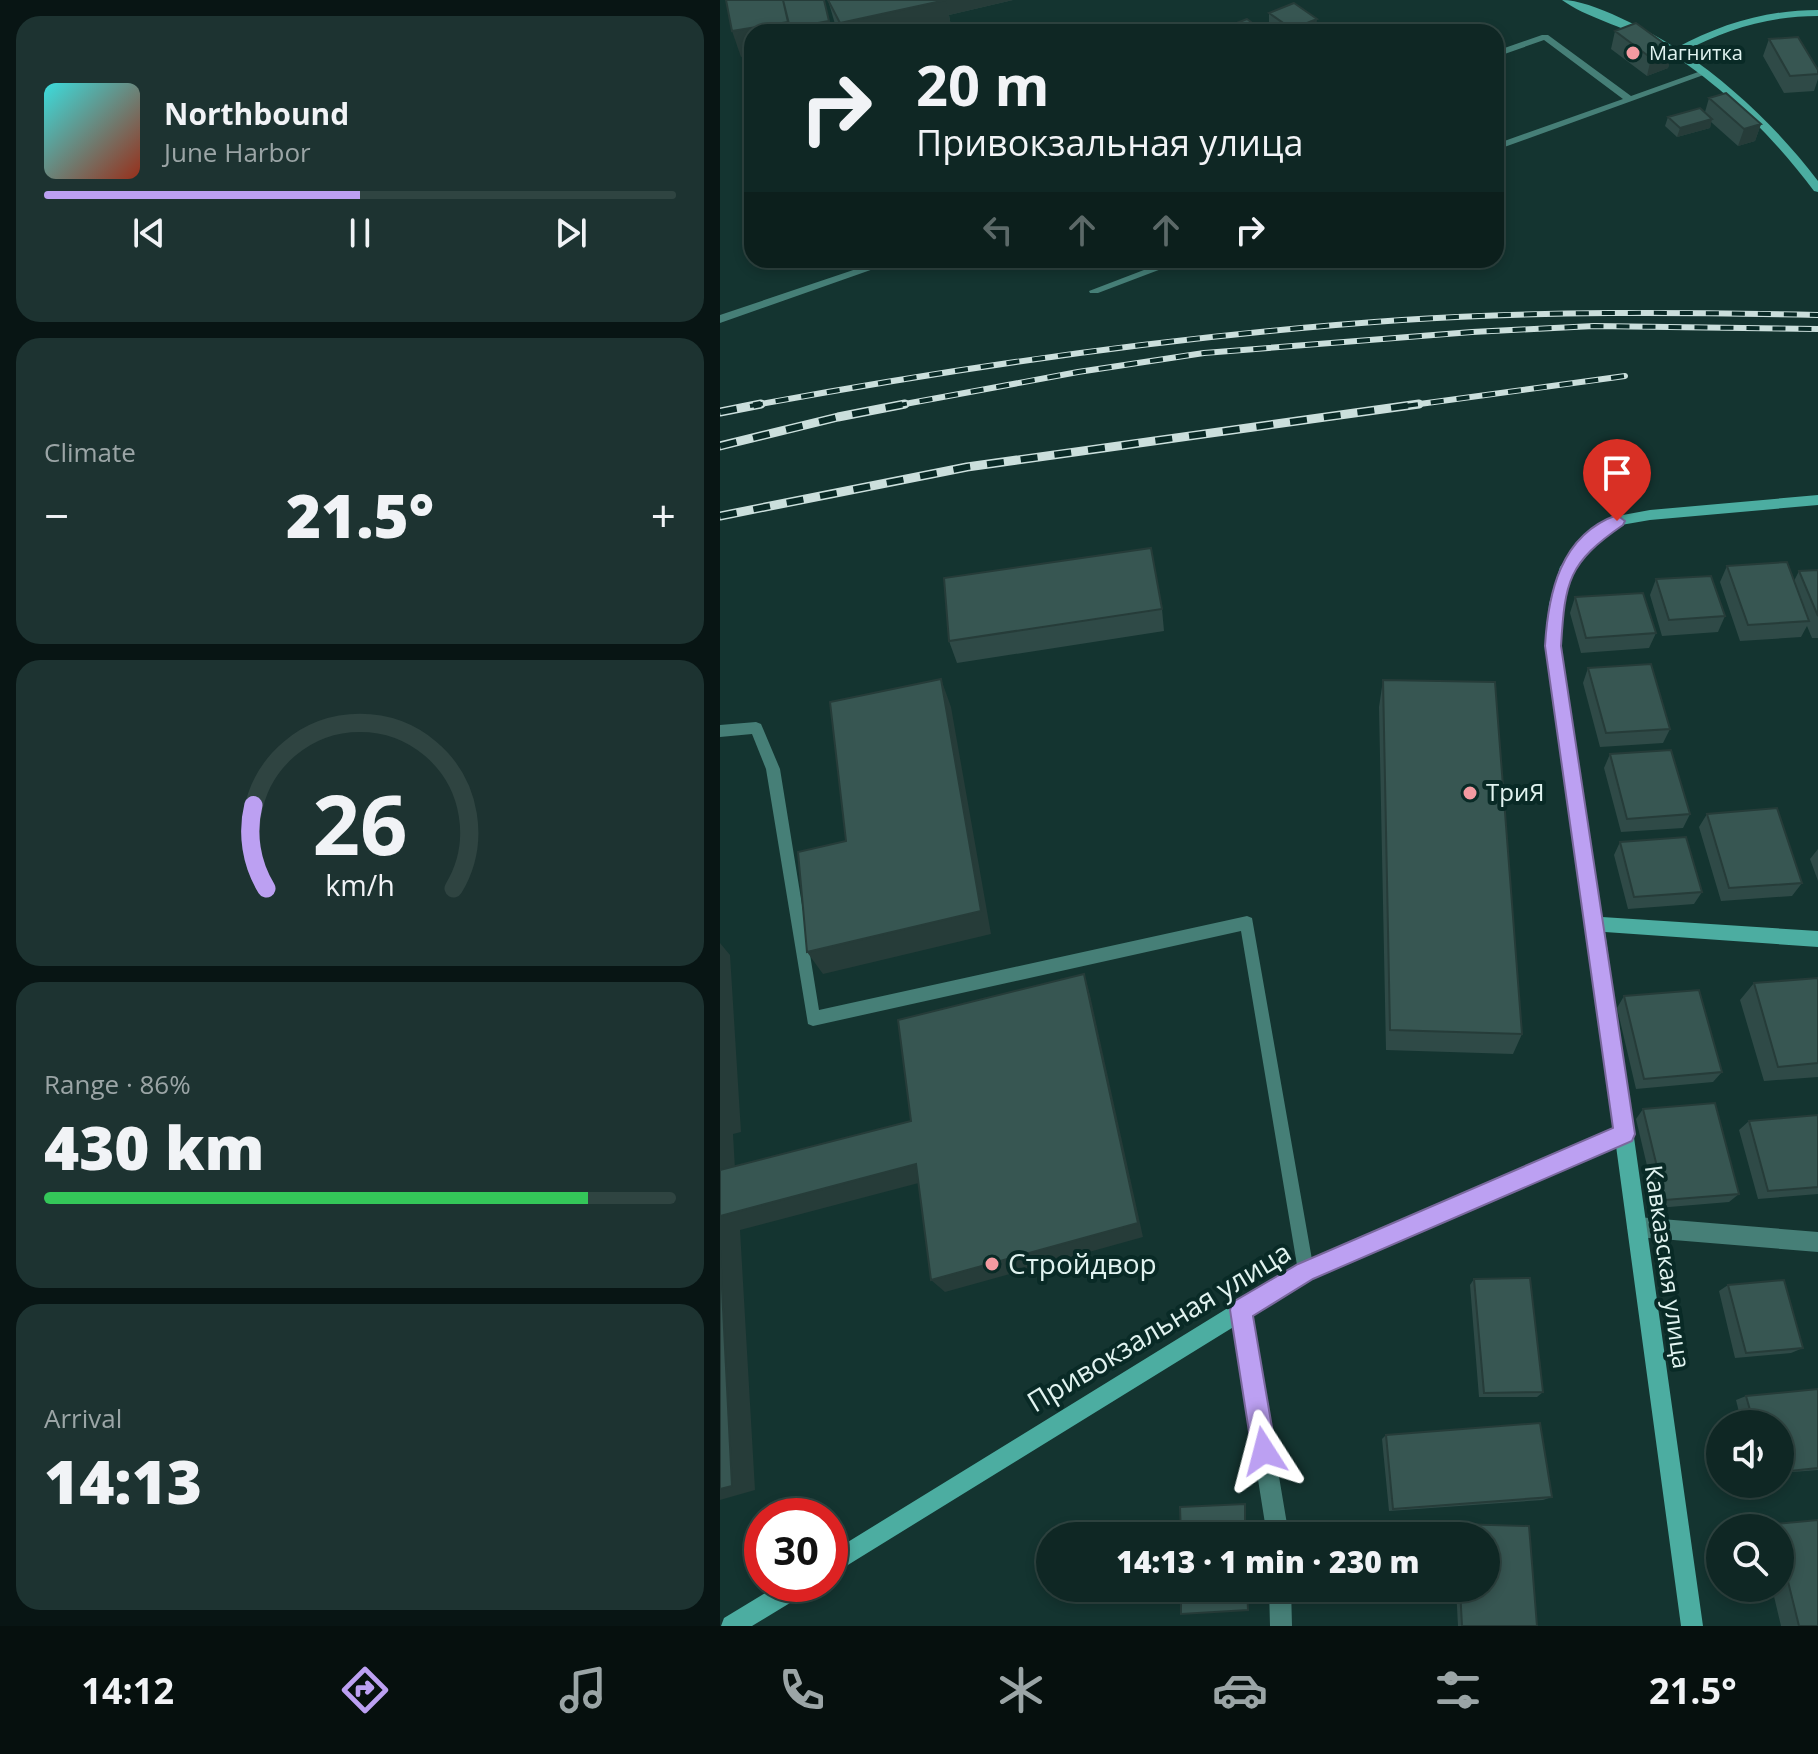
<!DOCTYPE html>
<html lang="en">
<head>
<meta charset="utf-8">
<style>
	:root { --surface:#0f2724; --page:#1d3331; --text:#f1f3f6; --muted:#9ba5a6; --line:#2f4441; --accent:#bca0f2 }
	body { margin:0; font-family:"Open Sans",sans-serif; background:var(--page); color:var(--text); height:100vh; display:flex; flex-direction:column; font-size:30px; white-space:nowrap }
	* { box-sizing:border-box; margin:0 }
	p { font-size:26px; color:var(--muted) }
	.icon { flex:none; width:44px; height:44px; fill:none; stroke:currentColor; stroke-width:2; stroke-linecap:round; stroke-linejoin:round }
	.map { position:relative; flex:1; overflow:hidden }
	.drawer { display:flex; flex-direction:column; gap:16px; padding:16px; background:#081514; width:720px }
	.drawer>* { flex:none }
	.hud { position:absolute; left:24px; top:24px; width:760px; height:244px; border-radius:24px; box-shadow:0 4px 12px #0003,0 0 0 2px var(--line); background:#0f2724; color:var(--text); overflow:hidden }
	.fabs { position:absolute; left:986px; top:1410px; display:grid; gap:16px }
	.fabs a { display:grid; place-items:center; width:88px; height:88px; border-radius:50%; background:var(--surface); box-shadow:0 4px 12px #0003,0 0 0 2px var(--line); font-size:40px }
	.speed { position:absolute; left:24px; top:1498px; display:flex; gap:16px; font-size:40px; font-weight:700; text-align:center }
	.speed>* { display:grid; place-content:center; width:104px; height:104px; border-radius:50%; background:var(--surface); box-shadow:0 4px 12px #0003,0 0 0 2px var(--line); line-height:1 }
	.speed .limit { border:12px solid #d22; background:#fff; color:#111 }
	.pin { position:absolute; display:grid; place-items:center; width:68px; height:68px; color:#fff; margin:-82px -34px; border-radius:50% 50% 50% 0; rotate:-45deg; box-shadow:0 0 8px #0007 }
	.pin .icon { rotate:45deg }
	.me { position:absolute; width:88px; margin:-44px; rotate:351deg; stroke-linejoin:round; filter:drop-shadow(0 0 6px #0008) }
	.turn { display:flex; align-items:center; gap:28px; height:168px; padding:0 40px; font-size:36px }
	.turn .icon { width:104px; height:104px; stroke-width:2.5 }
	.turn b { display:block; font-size:56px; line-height:68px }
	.lanes { display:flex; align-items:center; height:76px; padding:0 40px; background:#0003; justify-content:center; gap:40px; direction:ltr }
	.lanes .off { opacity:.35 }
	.big { font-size:60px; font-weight:800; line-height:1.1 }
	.drawer .tile { flex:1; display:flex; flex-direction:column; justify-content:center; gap:12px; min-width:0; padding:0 28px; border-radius:24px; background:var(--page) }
	.drawer .dial { align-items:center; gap:0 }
	.dial svg { height:208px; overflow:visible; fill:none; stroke:var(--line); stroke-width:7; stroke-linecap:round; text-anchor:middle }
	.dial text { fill:var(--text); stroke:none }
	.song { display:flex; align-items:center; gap:24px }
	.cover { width:96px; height:96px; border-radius:12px; background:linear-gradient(135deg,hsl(180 70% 55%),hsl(10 70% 35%)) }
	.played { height:8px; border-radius:4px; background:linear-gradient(90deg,var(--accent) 50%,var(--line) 50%) }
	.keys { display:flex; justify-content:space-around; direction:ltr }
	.heat { display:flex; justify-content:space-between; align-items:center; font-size:44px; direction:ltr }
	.charge { height:12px; border-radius:6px; background:linear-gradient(90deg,#34c759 86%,var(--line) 0) }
	.trip { position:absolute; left:316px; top:1522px; width:464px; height:80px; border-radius:40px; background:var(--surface); box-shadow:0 4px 12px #0003,0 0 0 2px var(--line); font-weight:800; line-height:80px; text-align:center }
	.dock { display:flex; height:128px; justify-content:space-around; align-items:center; background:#06100e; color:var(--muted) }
	.dock .icon { width:56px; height:56px }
	.dock .selected { color:var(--accent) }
	.dock b { font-size:36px; color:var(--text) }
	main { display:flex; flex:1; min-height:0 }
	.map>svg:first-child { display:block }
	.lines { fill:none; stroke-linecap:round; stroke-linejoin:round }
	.lane { fill:#467f77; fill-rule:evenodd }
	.street { fill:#467f77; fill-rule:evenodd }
	.secondary { fill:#4cada1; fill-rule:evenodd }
	.rail-far1-casing { stroke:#cbdfdc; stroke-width:6 }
	.rail-casing { stroke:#cbdfdc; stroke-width:9 }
	.rail-far1 { stroke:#092a26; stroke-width:4; stroke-dasharray:13; stroke-linecap:butt }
	.rail { stroke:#092a26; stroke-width:6; stroke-dasharray:17; stroke-linecap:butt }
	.wall { fill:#2f4a47 }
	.shaded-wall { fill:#263c39 }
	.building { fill:#375652; stroke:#263c39; stroke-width:2 }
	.route { fill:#bca0f2; stroke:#7a689d; stroke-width:2 }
	.poi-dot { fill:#f49aa1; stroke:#092a26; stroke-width:3 }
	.labels { text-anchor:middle; stroke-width:8; stroke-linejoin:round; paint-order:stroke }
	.far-poi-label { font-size:20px; fill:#e1f3f0; stroke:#092a26; text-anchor:start }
	.poi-label { font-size:24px; fill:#e1f3f0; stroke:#092a26; text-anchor:start }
	.street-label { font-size:24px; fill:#e1f3f0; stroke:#092a26 }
	.near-poi-label { font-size:28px; fill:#e1f3f0; stroke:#092a26; text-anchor:start }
	.near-street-label { font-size:28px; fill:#e1f3f0; stroke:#092a26 }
</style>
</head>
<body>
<main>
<section class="drawer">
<div class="tile">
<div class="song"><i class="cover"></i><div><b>Northbound</b><p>June Harbor</p></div></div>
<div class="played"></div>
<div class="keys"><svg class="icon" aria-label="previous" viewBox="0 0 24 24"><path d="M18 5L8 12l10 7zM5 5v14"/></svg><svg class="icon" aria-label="pause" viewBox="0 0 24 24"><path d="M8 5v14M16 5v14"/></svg><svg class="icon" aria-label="next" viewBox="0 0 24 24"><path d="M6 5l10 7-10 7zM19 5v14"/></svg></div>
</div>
<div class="tile"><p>Climate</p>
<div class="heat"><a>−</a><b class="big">21.5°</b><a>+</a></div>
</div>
<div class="tile dial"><svg viewBox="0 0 100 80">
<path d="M14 69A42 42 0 1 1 86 69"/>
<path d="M14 69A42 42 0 0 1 9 37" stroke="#bca0f2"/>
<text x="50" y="56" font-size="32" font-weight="700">26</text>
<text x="50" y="72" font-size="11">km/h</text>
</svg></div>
<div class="tile"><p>Range · 86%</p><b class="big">430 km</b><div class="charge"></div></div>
<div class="tile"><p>Arrival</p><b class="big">14:13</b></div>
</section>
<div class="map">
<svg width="1098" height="1626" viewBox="0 0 1098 1626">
	<rect width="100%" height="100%" fill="#143430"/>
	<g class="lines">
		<path class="lane" d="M822 35H828L911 96 981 71 989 73 776 150V144L903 99 824 40 776 57V51Z
			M163 260H179L0 323V315Z
			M450 260H465L378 293H370L369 291Z
			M36 722 41 724 60 769 99 1010 527 916 532 918 594 1271 592 1277 586 1279 580 1277 578 1271 521 931 93 1026 88 1024 46 769 32 734 0 737V725Z"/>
		<path class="street" d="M917 1217 1098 1232V1252L917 1237 910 1234 907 1227 910 1220Z
			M521 1300 528 1303 531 1310 569 1536H547L511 1310 514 1303Z
			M549 1588H571L572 1626H550Z"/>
		<path class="secondary" d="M842 0C872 0 929 31 956 48 1001 24 1046 10 1098 10V16C1048 16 1006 29 963 52 1015 88 1060 131 1098 181V192L1094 191C1050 133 996 78 931 42 905 27 865 17 842 0Z
			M1098 495V505L930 520 901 525 871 547 854 569 843 604 840 646 882 917 1098 931V947L885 932 983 1626H961L896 1146 593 1278 110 1576V1553L579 1264 894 1129 826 646 829 604 840 567 861 539 892 517 930 510Z
			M60 1584H91L88 1592 32 1626H1L4 1618Z"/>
		<defs>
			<path id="rail-far1" d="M30 406C246 366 462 335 682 320 820 311 959 312 1098 315
				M174 406 358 372 484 353 752 332 874 326 1098 329
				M685 406 905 376"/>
			<path id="rail" d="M0 412 41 404
				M0 446 118 417 185 404
				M0 516 247 467 699 404"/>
		</defs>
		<use href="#rail-far1" class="rail-far1-casing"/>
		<use href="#rail" class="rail-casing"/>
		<use href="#rail-far1" class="rail-far1"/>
		<use href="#rail" class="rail"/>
	</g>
	<path class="wall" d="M108 0H293L229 15 231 26 203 32H119L115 24Z
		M549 13 596 32H551L549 30Z
		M895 31 953 50 948 68 927 76 891 49Z
		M1049 39 1098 70V79L1094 91 1064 93 1043 56Z
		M989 98 1041 124 1035 141 1018 146 991 122 990 128 957 137 945 126 948 117 985 112Z
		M1007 566 1074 581 1079 571 1098 570V638H1092L1087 626 1081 637 1020 641 1000 582Z
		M936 579 1005 616 998 632 942 636 930 595Z
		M855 597 936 633 929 648 861 653 850 613Z
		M442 609 444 631 237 663 229 641Z
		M868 668 950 729 943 743 880 747 863 683Z
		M663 680 802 1034 793 1054 666 1050 659 707Z
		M890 754 970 814 963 828 901 832 884 768Z
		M987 814 1082 883 1072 896 1001 901 979 827Z
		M900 842 982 892 974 904 908 909 894 855Z
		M1098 849V881L1090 859Z
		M1098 978V1077L1044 1081 1020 1000 1034 983Z
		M904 996 1002 1072 993 1082 916 1089 897 1008Z
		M923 1109 1019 1194 1009 1202 937 1208 916 1119Z
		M1098 1115V1194L1038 1199 1019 1130 1029 1121Z
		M754 1279 823 1392 817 1397H759L750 1285Z
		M1008 1285 1083 1348 1071 1353 1015 1358 999 1291Z
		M1098 1389V1470L1060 1473V1424H1022L1016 1400 1026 1396Z
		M666 1435 832 1497 823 1500 669 1511 662 1439Z
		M1098 1520V1626H1061L1052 1588H1060V1528H1037V1526Z
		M737 1524 809 1526 817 1626H738L736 1588H766V1536H734L733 1525Z"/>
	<path class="shaded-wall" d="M104 0 112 32H32V55L21 57 12 31 68 22Z
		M226 0H293L229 15Z
		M226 0 231 26 203 32H122L120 23Z
		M597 19 596 32H572V29Z
		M953 50 948 68 927 76 931 58Z
		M992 119 990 128 957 137 960 128Z
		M1041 124 1035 141 1018 146 1024 129Z
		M221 679 231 707 271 934 103 974 87 952Z
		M0 943 10 955 21 1132 13 1134 16 1187 0 1175Z
		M364 974 370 995 423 1237 225 1292 211 1280Z
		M196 1164 210 1180 20 1230 35 1490 0 1500V1216Z"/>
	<path class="building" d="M6 0H63L68 22 12 31Z
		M63 0H104L109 21 70 28Z
		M108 0H226L120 23Z
		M574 3 597 19 572 29 549 13Z
		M527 19 544 32H494Z
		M916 23 953 50 931 58 895 31Z
		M1078 37 1098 70V74L1070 76 1049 39Z
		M1006 93 1041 124 1024 129 989 98Z
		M980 108 992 119 960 128 948 117Z
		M431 548 442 609 229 641 224 578Z
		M1067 562 1089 621 1028 625 1007 566Z
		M1098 570V616L1079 571Z
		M991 576 1005 616 949 620 936 579Z
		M923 593 936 633 866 638 855 597Z
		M931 664 950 729 886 733 868 668Z
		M221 679 261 911 87 952 78 852 126 841 110 702Z
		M663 680 775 682 802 1034 670 1030Z
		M951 750 970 814 907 819 890 754Z
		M1057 808 1082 883 1009 888 987 814Z
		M966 837 982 892 914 897 900 842Z
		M364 974 418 1223 211 1280 196 1164 0 1216V1170L191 1121 178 1020Z
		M1098 978V1063L1058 1067 1034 983Z
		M979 990 1002 1072 924 1079 904 996Z
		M995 1103 1019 1194 945 1200 923 1109Z
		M1098 1115V1187L1048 1191 1029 1121Z
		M0 1249 12 1486 0 1489Z
		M810 1278 823 1392 764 1393 754 1279Z
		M1064 1280 1083 1348 1026 1353 1008 1285Z
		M1098 1389V1468L1060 1472V1424H1034L1026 1396Z
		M820 1423 832 1497 673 1509 666 1435Z
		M525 1504V1536H461L460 1507Z
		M1098 1520V1626H1079L1060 1549V1528H1055L1054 1524Z
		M737 1524 809 1526 817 1626H742L740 1588H766V1536H738Z
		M461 1588H527L528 1610 461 1614Z"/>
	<path class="route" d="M897 515 905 521 903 525C848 563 845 581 841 646L915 1134 912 1141 593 1279 533 1316 556 1451 553 1460 544 1463 536 1460 532 1451 510 1310 513 1302 578 1264 893 1128 825 646C828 594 840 535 897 515Z"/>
	<g class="poi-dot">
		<circle cx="913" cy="53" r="8"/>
		<circle cx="750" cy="793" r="8"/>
		<circle cx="272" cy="1264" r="8"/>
	</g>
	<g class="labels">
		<g class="far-poi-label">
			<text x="929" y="60">Магнитка</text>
		</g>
		<g class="poi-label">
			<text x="766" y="801">ТриЯ</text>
		</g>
		<g class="street-label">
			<text transform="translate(947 1267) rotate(82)" y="8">Кавказская улица</text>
		</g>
		<g class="near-poi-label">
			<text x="288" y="1274">Стройдвор</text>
		</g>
		<g class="near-street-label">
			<text transform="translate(439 1327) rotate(-31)" y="10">Привокзальная улица</text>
		</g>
	</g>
</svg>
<div class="fabs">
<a><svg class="icon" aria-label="sound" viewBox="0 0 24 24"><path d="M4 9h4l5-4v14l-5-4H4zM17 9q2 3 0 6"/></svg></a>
<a><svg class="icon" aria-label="search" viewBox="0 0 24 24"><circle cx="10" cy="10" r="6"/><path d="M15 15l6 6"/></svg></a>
</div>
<div class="speed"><div class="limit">30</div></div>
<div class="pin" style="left:897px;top:521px;background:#d93025"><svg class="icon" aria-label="arrive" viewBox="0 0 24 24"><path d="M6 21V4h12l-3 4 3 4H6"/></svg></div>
<svg class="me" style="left:544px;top:1451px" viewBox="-20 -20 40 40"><path d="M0-17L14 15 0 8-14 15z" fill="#bca0f2" stroke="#fff" stroke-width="4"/></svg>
<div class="trip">14:13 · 1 min · 230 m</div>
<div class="hud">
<div class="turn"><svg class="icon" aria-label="right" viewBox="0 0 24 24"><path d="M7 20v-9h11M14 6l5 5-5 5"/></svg><div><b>20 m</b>Привокзальная улица</div></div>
<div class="lanes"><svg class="icon off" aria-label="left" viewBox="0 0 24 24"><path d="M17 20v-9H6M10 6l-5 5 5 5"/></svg><svg class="icon off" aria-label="ahead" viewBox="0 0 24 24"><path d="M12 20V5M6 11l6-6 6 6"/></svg><svg class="icon off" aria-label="ahead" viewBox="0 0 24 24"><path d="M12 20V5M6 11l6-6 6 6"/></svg><svg class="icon" aria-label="right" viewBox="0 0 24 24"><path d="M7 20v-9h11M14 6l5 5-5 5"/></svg></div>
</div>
</div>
</main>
<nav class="dock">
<b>14:12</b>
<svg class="icon selected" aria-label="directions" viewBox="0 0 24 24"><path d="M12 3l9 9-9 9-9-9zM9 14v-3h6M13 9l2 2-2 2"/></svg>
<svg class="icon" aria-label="music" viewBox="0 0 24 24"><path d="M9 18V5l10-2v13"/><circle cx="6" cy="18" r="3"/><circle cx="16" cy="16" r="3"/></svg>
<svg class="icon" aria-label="phone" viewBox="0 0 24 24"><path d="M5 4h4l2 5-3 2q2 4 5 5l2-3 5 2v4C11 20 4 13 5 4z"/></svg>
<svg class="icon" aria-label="climate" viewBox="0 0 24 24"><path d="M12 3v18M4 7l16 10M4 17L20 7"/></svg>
<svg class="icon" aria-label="car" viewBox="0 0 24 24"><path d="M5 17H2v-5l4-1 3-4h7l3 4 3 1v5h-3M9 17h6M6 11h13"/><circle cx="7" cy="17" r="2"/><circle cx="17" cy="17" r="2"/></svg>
<svg class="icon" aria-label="filters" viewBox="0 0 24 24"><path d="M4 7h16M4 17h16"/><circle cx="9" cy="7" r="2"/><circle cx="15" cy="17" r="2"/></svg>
<b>21.5°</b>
</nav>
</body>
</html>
